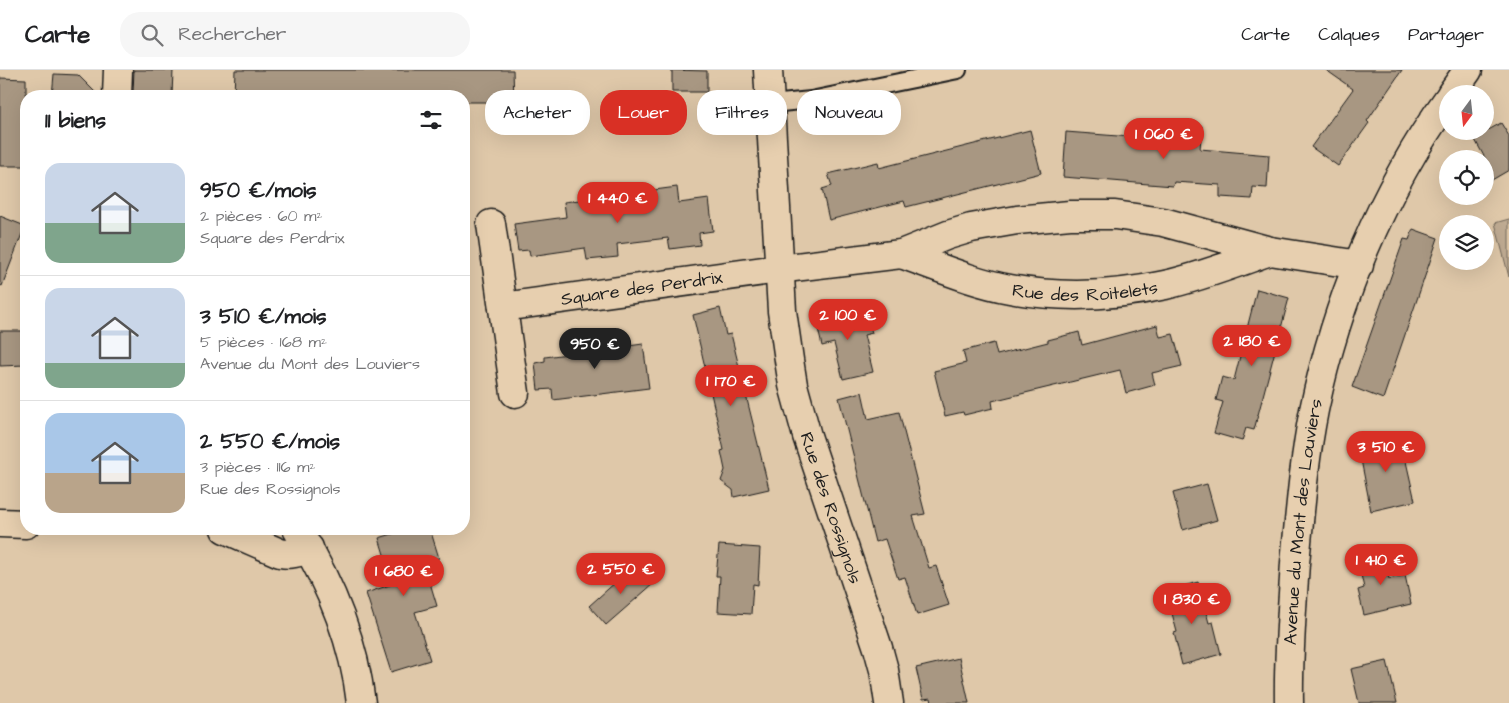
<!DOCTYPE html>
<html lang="fr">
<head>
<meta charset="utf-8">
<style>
  body { margin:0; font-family:"Architects Daughter",sans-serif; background:#f6f6f6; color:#202124; height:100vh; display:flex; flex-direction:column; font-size:19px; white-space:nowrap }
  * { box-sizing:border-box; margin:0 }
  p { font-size:16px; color:#757577 }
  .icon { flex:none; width:28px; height:28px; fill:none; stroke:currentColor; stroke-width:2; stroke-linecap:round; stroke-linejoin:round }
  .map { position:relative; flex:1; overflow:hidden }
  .panel { position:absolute; left:20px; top:20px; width:450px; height:445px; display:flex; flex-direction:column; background:#fff; border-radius:20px; box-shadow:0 5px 20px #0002 }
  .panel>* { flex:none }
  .guide { position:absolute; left:485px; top:20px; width:475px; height:45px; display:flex; gap:10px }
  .needle { width:32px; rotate:195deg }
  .controls { position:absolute; left:1439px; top:15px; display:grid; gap:10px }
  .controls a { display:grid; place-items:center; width:55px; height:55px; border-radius:50%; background:#fff; box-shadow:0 5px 20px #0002; font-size:25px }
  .price { position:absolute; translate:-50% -42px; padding:0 11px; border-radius:18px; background:#d93025; color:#fff; font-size:16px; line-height:32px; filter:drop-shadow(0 1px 2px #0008) }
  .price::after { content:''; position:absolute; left:50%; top:30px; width:15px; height:11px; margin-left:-8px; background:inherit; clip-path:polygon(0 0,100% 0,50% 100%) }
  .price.active { background:#222; color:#fff }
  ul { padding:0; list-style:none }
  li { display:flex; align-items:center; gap:15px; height:125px; padding:0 25px }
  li+li { border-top:1px solid #e0e0e0 }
  li span { display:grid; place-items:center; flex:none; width:140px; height:100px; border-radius:15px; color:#555 }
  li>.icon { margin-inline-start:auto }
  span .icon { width:60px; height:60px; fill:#fffc; stroke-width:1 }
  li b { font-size:21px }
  h2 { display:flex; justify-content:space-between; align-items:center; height:60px; padding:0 25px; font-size:21px }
  .tag { padding:0 18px; border-radius:20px; background:#fff; box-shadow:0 5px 20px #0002; font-size:18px; line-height:45px }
  .tag.active { background:#d93025; color:#fff }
  header { display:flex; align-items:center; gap:30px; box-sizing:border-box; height:70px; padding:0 25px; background:#fff; border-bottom:1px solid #e0e0e0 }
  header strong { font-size:24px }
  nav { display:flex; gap:28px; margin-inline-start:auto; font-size:18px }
  .search { width:350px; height:45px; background:#f6f6f6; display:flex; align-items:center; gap:12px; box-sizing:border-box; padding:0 18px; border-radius:20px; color:#757577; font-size:19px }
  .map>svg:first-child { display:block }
</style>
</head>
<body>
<header>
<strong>Carte</strong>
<div class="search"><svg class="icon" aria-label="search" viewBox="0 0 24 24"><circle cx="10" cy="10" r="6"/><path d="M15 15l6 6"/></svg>Rechercher</div>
<nav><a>Carte</a><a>Calques</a><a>Partager</a></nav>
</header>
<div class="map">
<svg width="1509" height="633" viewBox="0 0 1509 633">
  <rect width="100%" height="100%" fill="#dfc8a9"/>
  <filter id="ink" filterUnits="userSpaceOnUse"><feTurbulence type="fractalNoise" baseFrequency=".02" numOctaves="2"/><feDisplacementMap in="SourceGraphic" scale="10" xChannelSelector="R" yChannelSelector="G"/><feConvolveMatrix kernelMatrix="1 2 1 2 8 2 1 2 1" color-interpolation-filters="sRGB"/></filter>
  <g filter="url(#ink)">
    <path fill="#bfab92" stroke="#6e6457" d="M1509 149V207L1495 153Z"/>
    <path fill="#a89782" stroke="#1c1c1c" d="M134 0H173L172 26 133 23Z
      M235 0H513L514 32H464V26H234Z
      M672 0 707 1V22H672Z
      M1326 0H1402L1367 51 1369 53 1338 96 1311 77 1353 19Z
      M54 4 78 5 99 26H52Z
      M0 8 26 9V96H0Z
      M1162 53 1202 56 1200 79 1269 85 1267 118 1253 117 1252 129 1220 127V115L1174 112 1173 116 1063 107 1066 62 1131 67 1132 56 1162 58Z
      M1501 53 1509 66V100L1485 114V88L1474 68Z
      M1030 60 1041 103 906 137 904 131 829 150 822 119 832 116 828 104 878 92 879 98Z
      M677 117 679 133 709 129 713 161 699 163 700 175 670 179 668 168 617 174 618 187 587 190 585 178 530 186 529 180 518 181 514 154 566 147 564 132Z
      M0 146 25 156 2 216 0 215Z
      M1413 159 1438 168 1383 329 1352 317 1404 169 1409 170Z
      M1257 219 1289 228 1254 360 1246 358 1242 371 1214 363 1223 332 1216 330 1222 307 1234 310Z
      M720 238 726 265 731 264 769 419 734 427 733 420 721 411 725 400 721 381 724 380 693 245Z
      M865 238 872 263 864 265 873 302 843 309 834 273 822 276 816 250Z
      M1157 255 1160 267 1173 264 1182 296 1152 303 1155 315 1126 323 1120 300 992 331 993 338 964 345 963 342 945 346 934 301 966 293 963 281 994 273 997 285 1048 272V270L1079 262 1082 275Z
      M0 261H25V295L0 296Z
      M626 263 628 276 643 274 649 318 553 330 552 319 538 320 535 293 545 291V287L598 280 596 267Z
      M862 322 868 349 899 342 925 444 913 446 929 498 936 496 949 535 917 545 905 507 898 509 885 469 875 472 839 328Z
      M1400 365 1415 431 1371 441 1358 374Z
      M1207 414 1217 450 1183 460 1173 423Z
      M409 459H430L439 488 424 493 437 536 415 542 430 590 391 602 366 523 393 514 379 468Z
      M719 475 760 478 758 515 753 514 751 544 718 542 720 506H716Z
      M1382 482 1389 509 1405 505 1411 534 1364 545 1358 520 1364 518 1357 487Z
      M636 494 653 514 606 555 589 536Z
      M1198 512 1209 553 1213 552 1221 584 1182 595 1174 563 1177 562 1166 521Z
      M959 588 969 633H932L931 628 923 629 916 598Z
      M1387 591 1397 633H1359L1351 599Z"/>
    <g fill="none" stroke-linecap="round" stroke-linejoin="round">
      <g stroke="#1c1c1c" stroke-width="20">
        <path id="lane" d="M771 34 811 30 958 0"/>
      </g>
      <g stroke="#1c1c1c" stroke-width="31">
        <g id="street">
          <path id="s1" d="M768 0 782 241 789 290 793 315 807 366 878 578 884 600 889 633"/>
          <path d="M1451 24 1468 0"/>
          <path d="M491 154 515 323"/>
          <path id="s2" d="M901 184C936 196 972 212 1010 219 1060 228 1115 226 1165 215 1201 207 1236 193 1270 181"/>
          <path id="s3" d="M503 237 779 199 901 184 948 165 971 158 1017 150 1070 145H1115L1163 152 1270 181 1359 195"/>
          <path d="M0 453 26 454"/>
          <path d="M225 459 280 483C291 485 298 483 309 478"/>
          <path id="s4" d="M1289 633C1288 586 1292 540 1295 493 1300 442 1304 390 1314 340 1337 230 1382 121 1448 29"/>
        </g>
      </g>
      <g stroke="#1c1c1c" stroke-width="31">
        <path id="secondary" d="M117 26 118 0
          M297 459C330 513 354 570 361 633"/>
      </g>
      <use href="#lane" stroke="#e7cfaf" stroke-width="16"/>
      <use href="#street" stroke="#e7cfaf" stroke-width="28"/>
      <use href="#secondary" stroke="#e7cfaf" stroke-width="28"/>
    </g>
  </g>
  <g text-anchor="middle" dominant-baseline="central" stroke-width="4" stroke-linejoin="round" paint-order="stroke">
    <g font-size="18" fill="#1c1c1c" stroke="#e7cfaf">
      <text stroke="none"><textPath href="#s2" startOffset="190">Rue des Roitelets</textPath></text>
      <text stroke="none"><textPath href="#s3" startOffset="140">Square des Perdrix</textPath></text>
      <text stroke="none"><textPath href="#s1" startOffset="445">Rue des Rossignols</textPath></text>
      <text stroke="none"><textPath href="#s4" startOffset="182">Avenue du Mont des Louviers</textPath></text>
    </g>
  </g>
</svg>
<div class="controls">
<a><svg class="needle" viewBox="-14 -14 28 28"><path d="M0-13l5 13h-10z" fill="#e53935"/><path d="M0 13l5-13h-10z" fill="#757577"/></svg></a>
<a><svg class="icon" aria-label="locate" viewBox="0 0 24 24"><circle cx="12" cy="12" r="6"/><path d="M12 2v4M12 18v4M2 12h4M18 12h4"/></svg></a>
<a><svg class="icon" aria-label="layers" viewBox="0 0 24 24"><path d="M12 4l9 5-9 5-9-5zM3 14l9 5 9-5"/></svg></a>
</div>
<b class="price" style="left:1164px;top:90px">1 060 €</b>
<b class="price" style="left:618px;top:154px">1 440 €</b>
<b class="price" style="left:848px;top:271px">2 100 €</b>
<b class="price" style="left:1252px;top:297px">2 180 €</b>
<b class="price active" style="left:595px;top:300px">950 €</b>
<b class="price" style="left:731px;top:337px">1 170 €</b>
<b class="price" style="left:1386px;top:403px">3 510 €</b>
<b class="price" style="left:1381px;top:516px">1 410 €</b>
<b class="price" style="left:621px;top:525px">2 550 €</b>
<b class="price" style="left:404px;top:527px">1 680 €</b>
<b class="price" style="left:1192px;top:555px">1 830 €</b>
<div class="guide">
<a class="tag">Acheter</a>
<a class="tag active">Louer</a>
<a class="tag">Filtres</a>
<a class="tag">Nouveau</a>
</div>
<section class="panel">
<h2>11 biens<svg class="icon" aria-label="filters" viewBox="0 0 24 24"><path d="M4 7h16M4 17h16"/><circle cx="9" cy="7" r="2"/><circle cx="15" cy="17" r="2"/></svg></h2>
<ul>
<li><span style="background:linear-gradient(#c9d6e8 60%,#7fa58c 0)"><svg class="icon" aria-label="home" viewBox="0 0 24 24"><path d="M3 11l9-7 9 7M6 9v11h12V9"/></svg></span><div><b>950 €/mois</b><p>2 pièces · 60 m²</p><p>Square des Perdrix</p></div></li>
<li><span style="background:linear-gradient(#c9d6e8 75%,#7fa58c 0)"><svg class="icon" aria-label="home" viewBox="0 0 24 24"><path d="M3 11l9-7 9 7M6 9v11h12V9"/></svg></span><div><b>3 510 €/mois</b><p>5 pièces · 168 m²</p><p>Avenue du Mont des Louviers</p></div></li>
<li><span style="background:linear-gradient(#a9c7e8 60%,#b9a48a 0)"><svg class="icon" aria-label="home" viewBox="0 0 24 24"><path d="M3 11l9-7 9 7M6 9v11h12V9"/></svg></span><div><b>2 550 €/mois</b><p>3 pièces · 116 m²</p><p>Rue des Rossignols</p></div></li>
</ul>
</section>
</div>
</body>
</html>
